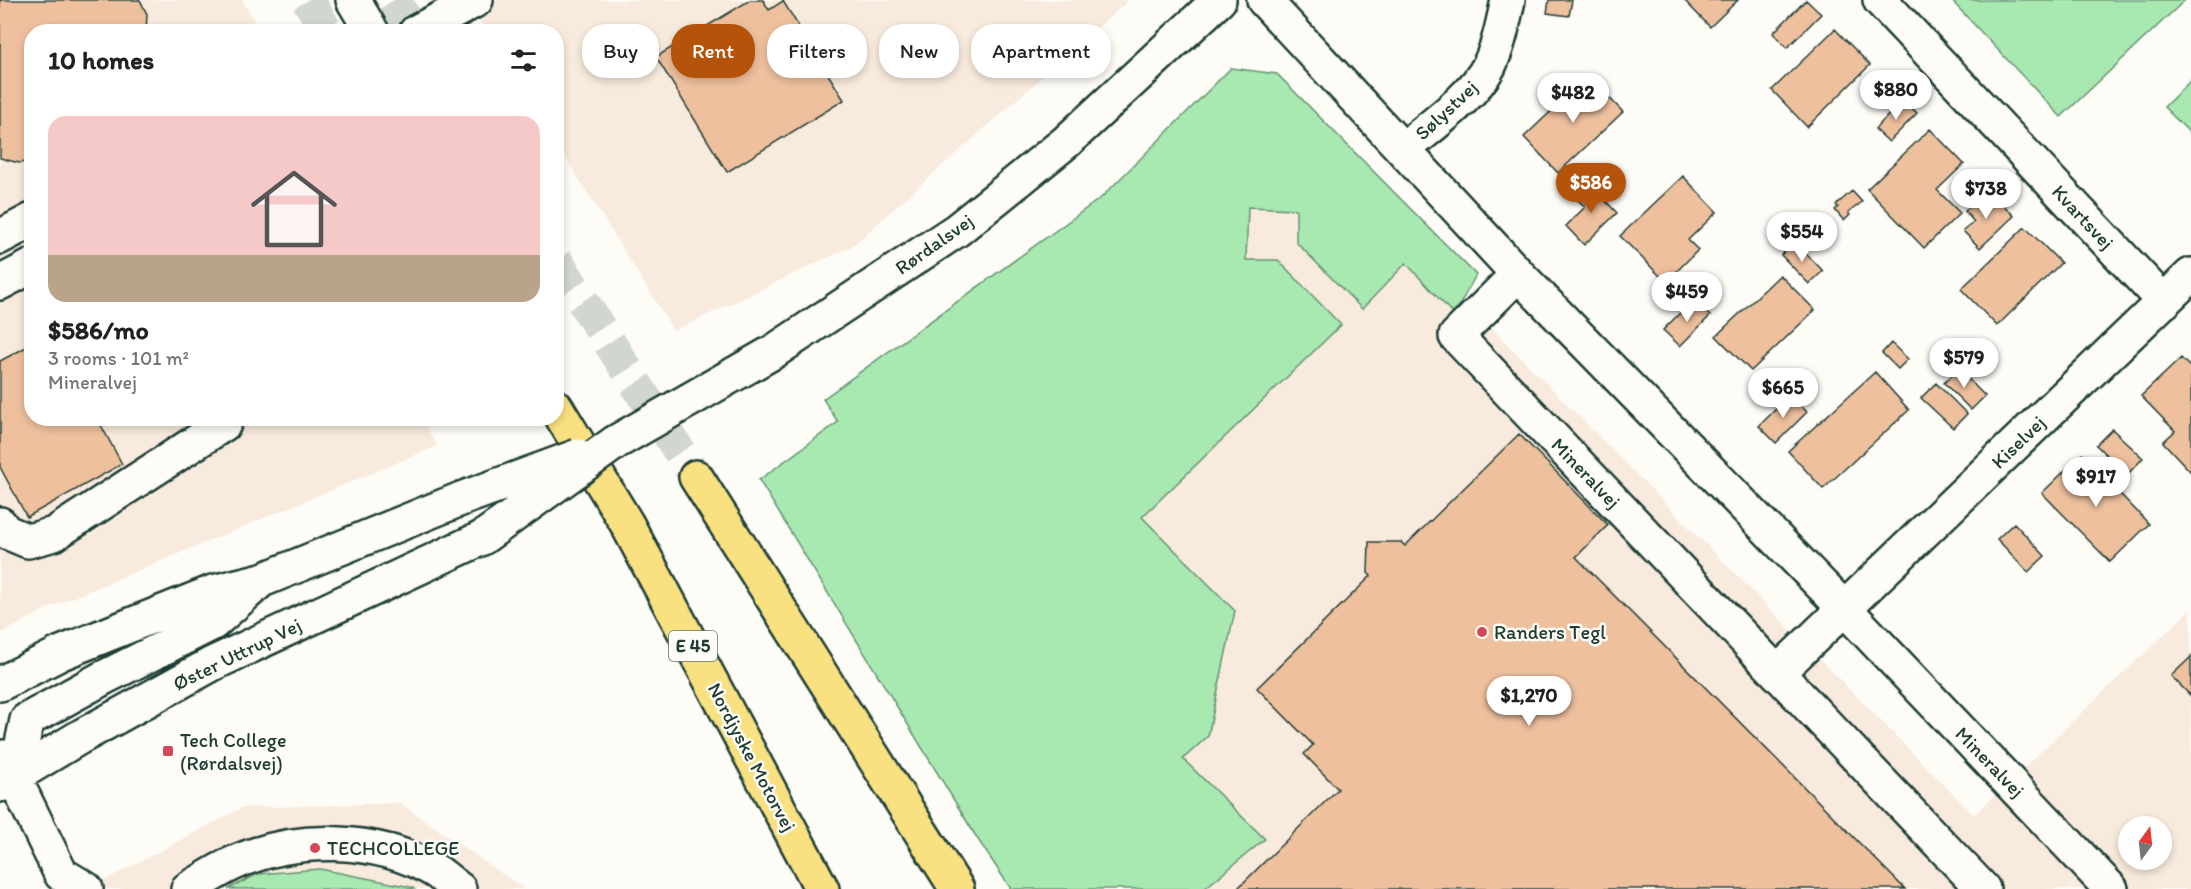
<!DOCTYPE html>
<html lang="en">
<head>
<meta charset="utf-8">
<style>
  body { margin:0; font-family:Itim,sans-serif; background:#f2f2f2; color:#222; height:100vh; display:flex; flex-direction:column; font-size:22px; white-space:nowrap }
  * { box-sizing:border-box; margin:0 }
  p { font-size:20px; color:#767676 }
  .icon { flex:none; width:33px; height:33px; fill:none; stroke:currentColor; stroke-width:2; stroke-linecap:round; stroke-linejoin:round }
  .map { position:relative; flex:1; overflow:hidden }
  .details { position:absolute; left:24px; top:24px; width:540px; height:402px; display:flex; flex-direction:column; background:#fff; border-radius:24px; box-shadow:0 3px 9px #0003 }
  .details>* { flex:none }
  .banner { position:absolute; left:582px; top:24px; width:570px; height:54px; display:flex; gap:12px }
  .needle { width:39px; rotate:15deg }
  .tools { position:absolute; left:2118px; top:816px; display:grid; gap:12px }
  .tools a { display:grid; place-items:center; width:54px; height:54px; border-radius:50%; background:#fff; box-shadow:0 3px 9px #0003; font-size:30px }
  .price { position:absolute; translate:-50% -51px; padding:0 14px; border-radius:21px; background:#fff; color:#222; font-size:20px; line-height:39px; filter:drop-shadow(0 2px 3px #0008) }
  .price::after { content:''; position:absolute; left:50%; top:36px; width:18px; height:14px; margin-left:-9px; background:inherit; clip-path:polygon(0 0,100% 0,50% 100%) }
  .price.current { background:#b45309; color:#fff }
  ul { padding:0; list-style:none }
  li { display:grid; align-content:center; gap:12px; height:318px; padding:0 24px }
  li span { display:grid; place-items:center; height:186px; border-radius:18px; color:#555 }
  li>.icon { margin-inline-start:auto }
  span .icon { width:108px; height:108px; fill:#fffc; stroke-width:1 }
  li b { font-size:26px }
  h2 { display:flex; justify-content:space-between; align-items:center; height:72px; padding:0 24px; font-size:26px }
  .pill { padding:0 21px; border-radius:24px; background:#fff; box-shadow:0 3px 9px #0003; font-size:21px; line-height:54px }
  .pill.current { background:#b45309; color:#fff }
  .map>svg:first-child { display:block }
</style>
</head>
<body>
<div class="map">
<svg width="2191" height="889" viewBox="0 0 2191 889">
  <rect width="100%" height="100%" fill="#fdfcf7"/>
  <filter id="ink" filterUnits="userSpaceOnUse"><feTurbulence type="fractalNoise" baseFrequency=".0167" numOctaves="2"/><feDisplacementMap in="SourceGraphic" scale="12" xChannelSelector="R" yChannelSelector="G"/><feConvolveMatrix kernelMatrix="1 2 1 2 8 2 1 2 1" color-interpolation-filters="sRGB"/></filter>
  <g filter="url(#ink)">
    <path fill="#f8eadc" fill-rule="evenodd" d="M0 0H242L260 31 32 32V418L422 419 437 446 50 607 0 634Z
      M466 0H1129L852 246 674 331 557 144 556 32 486 31Z
      M1240 102 1445 281 1974 815 2191 609V889H1146L841 419ZM2128 826H2162V860H2128Z
      M400 803 524 889H88L242 808Z"/>
    <path fill="#a8e8b1" stroke="#649272" stroke-width="1.5" d="M1951 0H2185L2061 117Z
      M1231 68 1277 74 1476 275 1454 315 1406 263 1362 309 1296 242V209L1248 207 1246 260H1278L1341 325 1142 517 1235 611 1208 736 1183 759 1265 839 1204 889H1011L977 838 759 480 838 422 823 399 1102 197Z
      M2191 80V134L2164 107Z
      M320 869 411 887 414 889H228L258 874Z"/>
    <path fill="#eec09e" stroke="#1f3d34" stroke-width="1.5" d="M0 0H140L147 14 146 32H32V161L19 163 0 158Z
      M750 0H763L769 10 783 1 844 100 727 172 656 57Z
      M1549 0H1572L1569 16 1547 13Z
      M1684 0H1738L1710 27Z
      M1806 0 1821 14 1787 48 1773 33Z
      M1835 29 1870 65 1807 127 1772 90Z
      M1588 76 1623 112 1558 173 1524 137Z
      M1903 100 1917 113 1889 142 1875 129Z
      M1930 129 1964 164 1937 190 1960 213 1924 248 1867 189Z
      M1683 176 1717 212 1688 240 1698 250 1666 282 1620 236Z
      M1587 181 1617 213 1584 245 1566 226 1585 207 1577 199 1583 193 1578 189Z
      M1852 191 1862 202 1848 213 1850 215 1844 221 1835 210 1838 207 1836 205Z
      M1983 195 1991 203 1997 198 2014 216 1980 248 1963 231 1974 222 1965 211Z
      M2025 227 2061 263 1997 326 1961 289Z
      M1795 242 1823 271 1809 284 1781 255Z
      M1780 275 1815 310 1751 371 1716 336Z
      M1693 300 1710 316 1680 346 1663 330Z
      M1891 343 1908 359 1898 369 1882 353Z
      M32 344V418H97L122 464 27 517 0 467V361Z
      M2181 358 2191 368V472L2163 442 2175 431 2141 396Z
      M1958 369 1985 396 1971 410 1944 383Z
      M1875 372 1909 410 1823 489 1788 451Z
      M1936 383 1967 414 1953 428 1921 398Z
      M1790 395 1807 412 1776 443 1759 426Z
      M2112 429 2143 458 2127 475 2096 445Z
      M1519 434 1608 525 1576 557 1905 889H1237L1338 789 1304 754 1313 745 1257 688 1371 576 1368 573 1369 542H1401L1405 546Z
      M2082 454 2149 524 2110 562 2042 493Z
      M2014 523 2045 556 2028 572 1997 539Z
      M2191 657V696L2171 676Z"/>
    <g fill="none" stroke-linecap="round" stroke-linejoin="round">
      <path stroke="#d1d6d0" stroke-width="33" stroke-dasharray="33 16" stroke-linecap="butt" d="M308 0 327 32
        M394 0 414 32
        M556 260 696 477"/>
      <g stroke="#1f3d34" stroke-width="38">
        <path id="minor" d="M353 0 372 32
          M1264 0 1518 274 1844 608 2111 889
          M1880 0 2164 302
          M416 32 476 0
          M1403 150C1429 127 1473 97 1489 66 1499 45 1503 23 1508 0
          M0 237 32 220
          M1518 274 1456 336 1983 889
          M0 283 32 266
          M773 352 957 230 1066 142 1219 0
          M0 524 4 531 28 541 54 534 224 424 221 418
          M1777 673 2191 275
          M0 684 61 653 213 592 262 580 461 499
          M4 757 61 874 86 889
          M15 777 27 720 103 678 213 623 258 583
          M0 785 80 737 212 664 482 538
          M188 889C202 881 217 871 232 864 294 835 378 836 437 872 444 877 451 883 459 889"/>
      </g>
      <g stroke="#1f3d34" stroke-width="38">
        <path id="highway" d="M556 407 627 524 822 889
          M696 477 957 889"/>
      </g>
      <use href="#minor" stroke="#fdfcf7" stroke-width="33"/>
      <use href="#highway" stroke="#f9e181" stroke-width="33"/>
      <g stroke="#1f3d34" stroke-width="38" stroke-linecap="butt">
        <path id="minor-bridge" d="M461 499 578 456
          M482 538 616 442 773 352"/>
      </g>
      <use href="#minor-bridge" stroke="#fdfcf7" stroke-width="33"/>
    </g>
  </g>
  <g fill="#d1495b" stroke="#fdfcf7" stroke-width="2">
    <circle cx="1482" cy="632" r="6"/>
    <rect x="162" y="745" width="12" height="12" rx="3"/>
    <circle cx="315" cy="848" r="6"/>
  </g>
  <g text-anchor="middle" dominant-baseline="central" stroke-width="5" stroke-linejoin="round" paint-order="stroke">
    <rect fill="#fdfcf7" stroke="#62766e" stroke-width="1.5" x="669" y="631" width="48" height="30" rx="4.5"/>
    <g font-size="18" font-weight="bold" fill="#1f3d34">
      <text x="693" y="646">E 45</text>
    </g>
    <g font-size="20" fill="#1f3d34" stroke="#fdfcf7">
      <text transform="translate(1446 110) rotate(-43)">Sølystvej</text>
      <text transform="translate(2083 217) rotate(47)">Kvartsvej</text>
      <text transform="translate(934 244) rotate(-35)">Rørdalsvej</text>
      <text transform="translate(2018 442) rotate(-44)">Kiselvej</text>
      <text transform="translate(1586 473) rotate(46)">Mineralvej</text>
      <text transform="translate(237 654) rotate(-26)">Øster Uttrup Vej</text>
      <text transform="translate(752 757) rotate(62)">Nordjyske Motorvej</text>
      <text transform="translate(1990 762) rotate(46)">Mineralvej</text>
    </g>
    <g font-size="20" fill="#1f3d34" stroke="#fdfcf7" text-anchor="start">
      <text x="1494" y="632">Randers Tegl</text>
      <text x="180" y="740">Tech College<tspan x="180" dy="23">(Rørdalsvej)</tspan></text>
      <text x="327" y="848">TECHCOLLEGE</text>
    </g>
  </g>
</svg>
<div class="tools">
<a><svg class="needle" viewBox="-14 -14 28 28"><path d="M0-13l5 13h-10z" fill="#e53935"/><path d="M0 13l5-13h-10z" fill="#767676"/></svg></a>
</div>
<b class="price" style="left:1896px;top:121px">$880</b>
<b class="price" style="left:1573px;top:124px">$482</b>
<b class="price current" style="left:1591px;top:214px">$586</b>
<b class="price" style="left:1986px;top:220px">$738</b>
<b class="price" style="left:1802px;top:263px">$554</b>
<b class="price" style="left:1687px;top:323px">$459</b>
<b class="price" style="left:1964px;top:389px">$579</b>
<b class="price" style="left:1783px;top:419px">$665</b>
<b class="price" style="left:2096px;top:508px">$917</b>
<b class="price" style="left:1529px;top:727px">$1,270</b>
<div class="banner">
<a class="pill">Buy</a>
<a class="pill current">Rent</a>
<a class="pill">Filters</a>
<a class="pill">New</a>
<a class="pill">Apartment</a>
</div>
<section class="details">
<h2>10 homes<svg class="icon" aria-label="filters" viewBox="0 0 24 24"><path d="M4 7h16M4 17h16"/><circle cx="9" cy="7" r="2"/><circle cx="15" cy="17" r="2"/></svg></h2>
<ul>
<li><span style="background:linear-gradient(#f6c9c9 75%,#b9a48a 0)"><svg class="icon" aria-label="home" viewBox="0 0 24 24"><path d="M3 11l9-7 9 7M6 9v11h12V9"/></svg></span><div><b>$586/mo</b><p>3 rooms · 101 m²</p><p>Mineralvej</p></div></li>
</ul>
</section>
</div>
</body>
</html>
